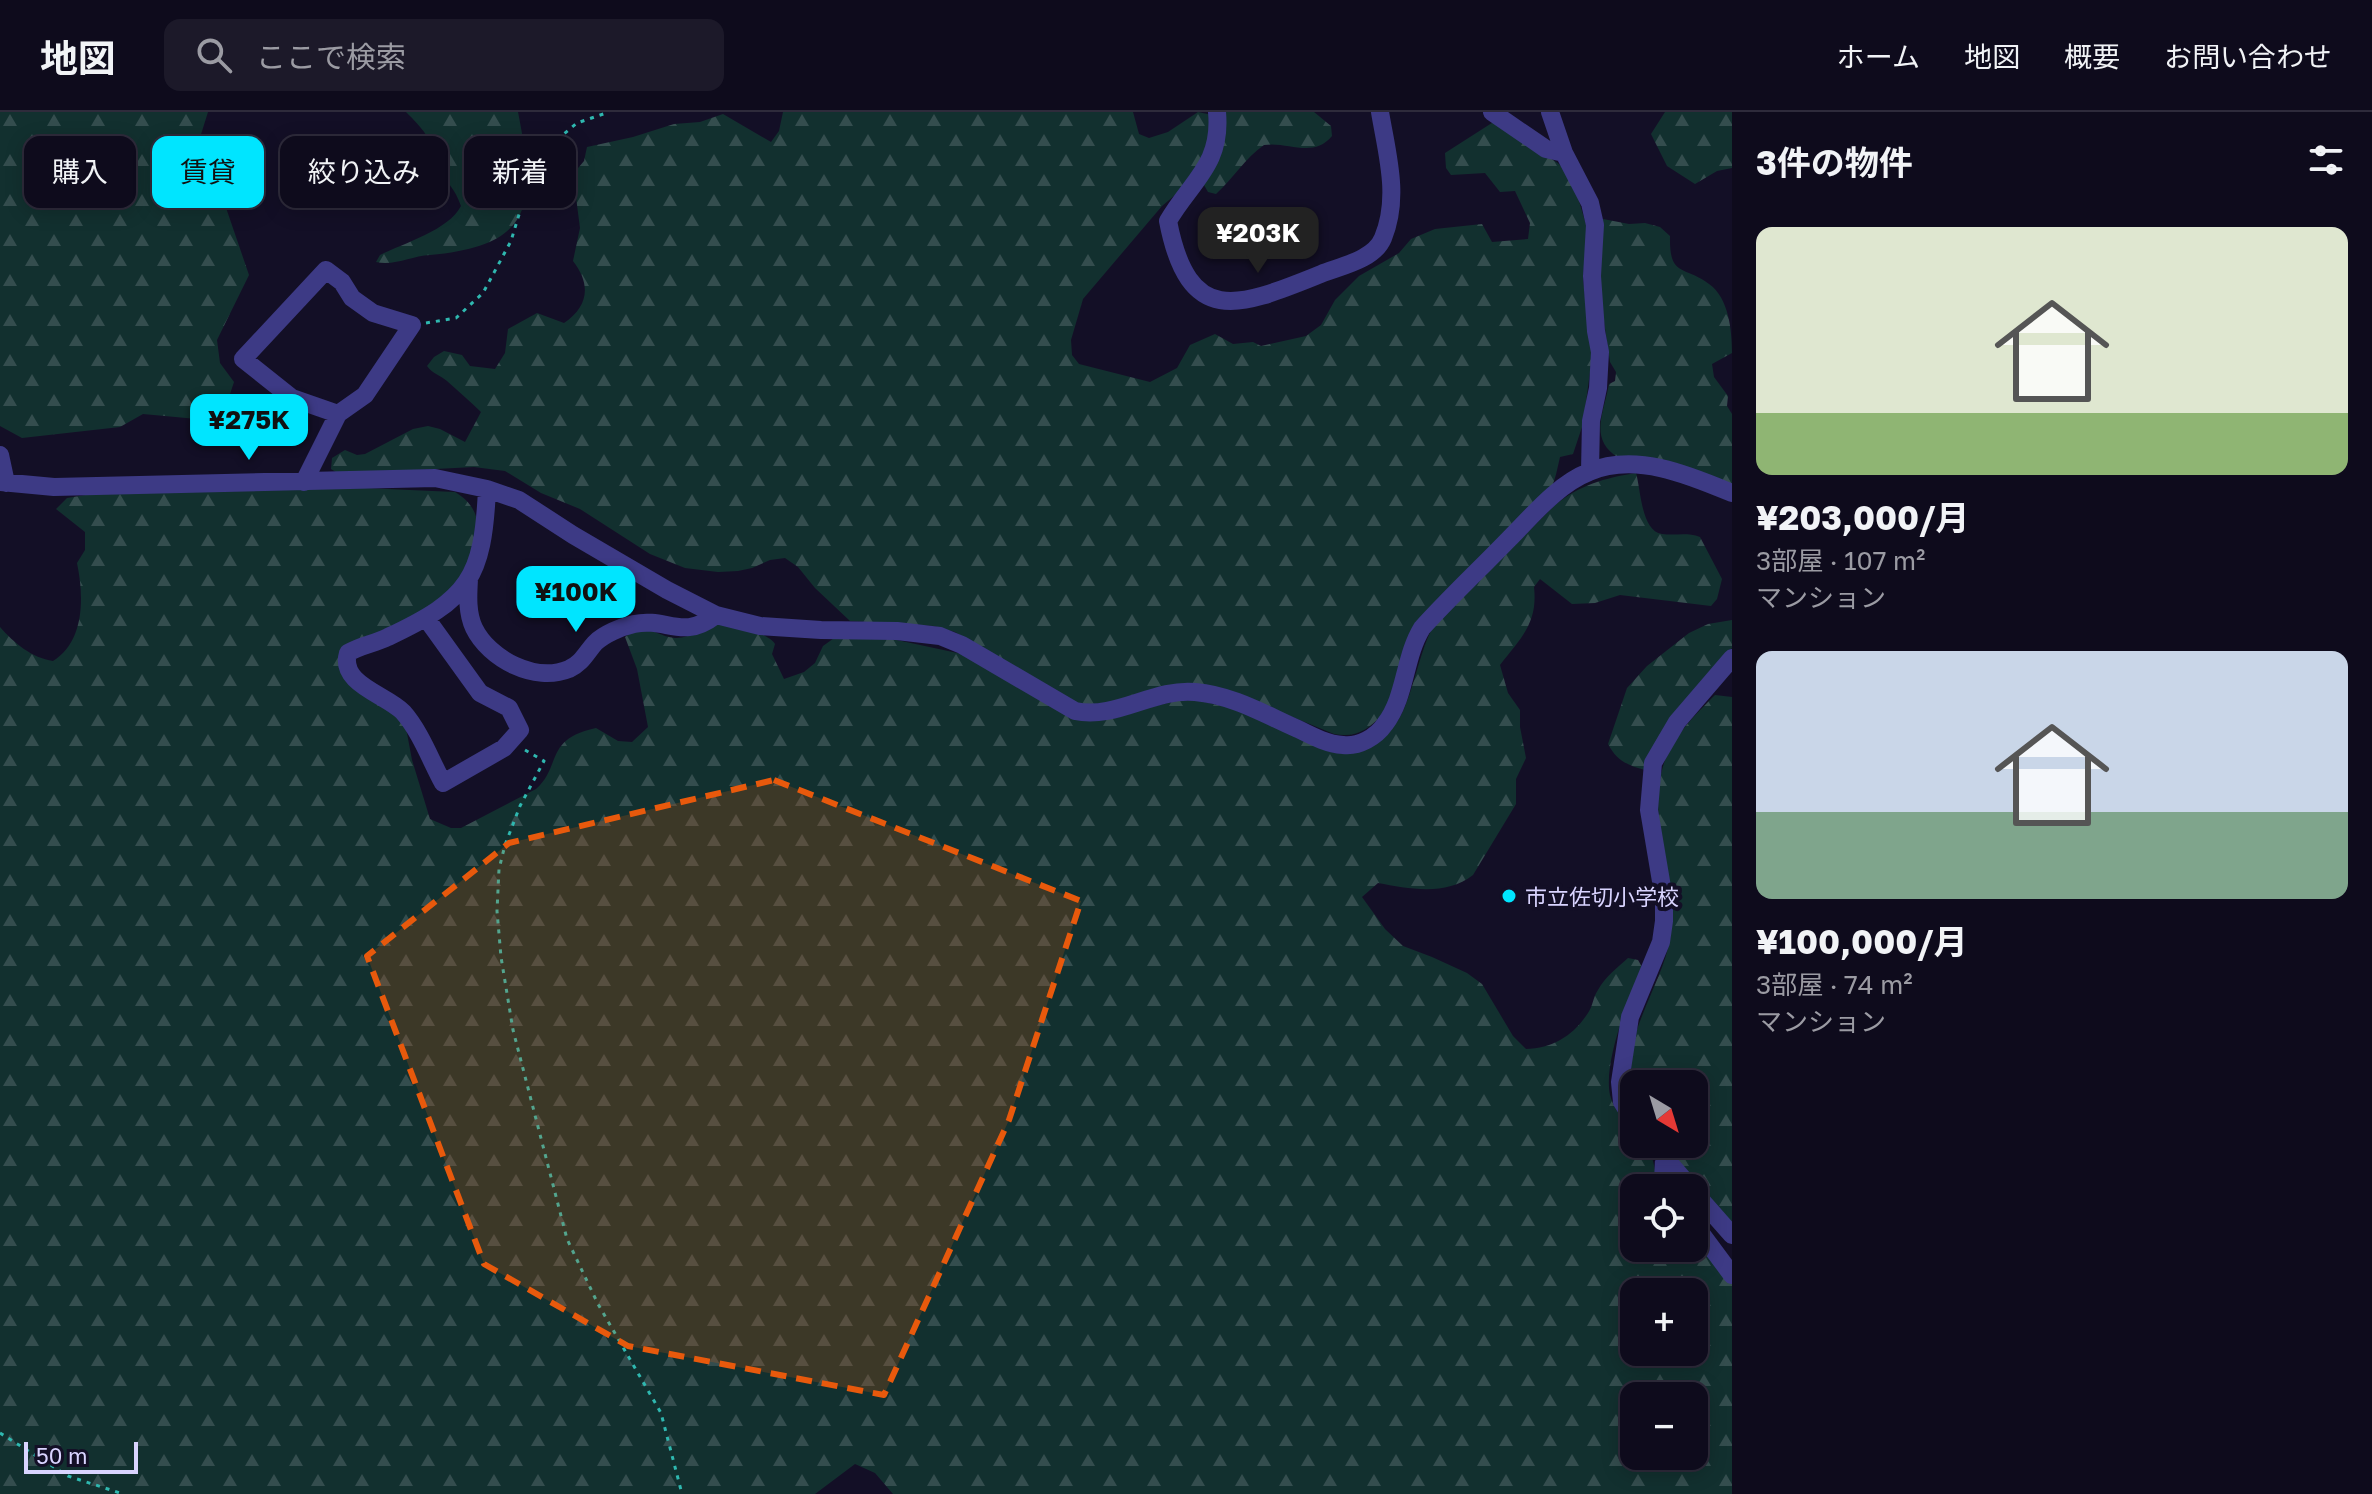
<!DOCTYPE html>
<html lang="ja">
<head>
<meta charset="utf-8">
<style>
  body { margin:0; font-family:"Golos Text","Noto Sans JP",sans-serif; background:#1c1929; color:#f1f3f6; height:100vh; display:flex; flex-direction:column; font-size:30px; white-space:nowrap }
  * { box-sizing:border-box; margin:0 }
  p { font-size:26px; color:#9b9ba3 }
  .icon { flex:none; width:44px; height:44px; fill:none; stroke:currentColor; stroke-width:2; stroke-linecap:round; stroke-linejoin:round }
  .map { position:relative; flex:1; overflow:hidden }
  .details { display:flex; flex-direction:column; background:#0e0b1c; width:640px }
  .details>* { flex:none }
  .hud { position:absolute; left:24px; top:24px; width:760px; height:72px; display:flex; gap:16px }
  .needle { width:52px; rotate:142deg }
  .tools { position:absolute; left:1620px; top:958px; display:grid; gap:16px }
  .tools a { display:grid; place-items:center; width:88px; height:88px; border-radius:16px; background:#0e0b1c; box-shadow:0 4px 20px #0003,0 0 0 2px #2e2b3b; font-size:40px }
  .scale { position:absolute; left:24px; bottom:20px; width:114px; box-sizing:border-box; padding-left:8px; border:4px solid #d9d4ff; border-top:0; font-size:22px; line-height:28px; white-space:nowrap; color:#d9d4ff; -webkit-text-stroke:6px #130f26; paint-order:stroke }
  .price { position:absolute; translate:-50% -68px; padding:0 18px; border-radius:16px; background:#00e5ff; color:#111; font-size:26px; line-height:52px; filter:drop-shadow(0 2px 4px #0008) }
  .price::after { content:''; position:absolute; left:50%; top:48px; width:24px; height:18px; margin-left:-12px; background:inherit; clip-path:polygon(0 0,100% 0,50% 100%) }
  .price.current { background:#222; color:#fff }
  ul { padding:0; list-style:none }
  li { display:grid; align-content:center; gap:16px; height:424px; padding:0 24px }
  li span { display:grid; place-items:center; height:248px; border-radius:16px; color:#555 }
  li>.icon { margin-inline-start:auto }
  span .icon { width:144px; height:144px; fill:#fffc; stroke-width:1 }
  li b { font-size:34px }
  h2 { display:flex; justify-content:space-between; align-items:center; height:96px; padding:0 24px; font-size:34px }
  .tag { padding:0 28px; border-radius:16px; background:#0e0b1c; box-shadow:0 4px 20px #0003,0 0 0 2px #2e2b3b; font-size:28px; line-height:72px }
  .tag.current { background:#00e5ff; color:#111 }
  header { display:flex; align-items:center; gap:48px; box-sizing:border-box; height:112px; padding:0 40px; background:#0e0b1c; border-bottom:2px solid #2e2b3b }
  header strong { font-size:38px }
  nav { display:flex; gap:44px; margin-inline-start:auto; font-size:28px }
  .search { width:560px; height:72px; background:#1c1929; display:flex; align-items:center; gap:20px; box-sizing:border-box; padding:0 28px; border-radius:16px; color:#9b9ba3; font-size:30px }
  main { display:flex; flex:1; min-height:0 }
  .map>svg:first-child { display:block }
</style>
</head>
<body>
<header>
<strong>地図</strong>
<div class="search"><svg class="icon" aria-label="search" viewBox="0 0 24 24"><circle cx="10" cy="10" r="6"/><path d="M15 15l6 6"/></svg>ここで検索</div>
<nav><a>ホーム</a><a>地図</a><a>概要</a><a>お問い合わせ</a></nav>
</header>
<main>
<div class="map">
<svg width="1732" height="1382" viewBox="0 0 1732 1382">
  <defs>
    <pattern id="forest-firs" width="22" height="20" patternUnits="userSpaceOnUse" patternTransform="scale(2)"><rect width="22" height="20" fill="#12302f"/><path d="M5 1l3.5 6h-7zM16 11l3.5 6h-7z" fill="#344d4e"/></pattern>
  </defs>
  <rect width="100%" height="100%" fill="#130f26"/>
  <path fill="url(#forest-firs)" fill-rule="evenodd" d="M0 0H208L197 35 204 55 223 87 249 163 217 228 220 251 234 270 230 282 214 298 197 307 143 302 120 315 22 326 0 314Z
    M406 0H518C536 92 535 133 430 143 411 144 395 154 376 150L380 143C404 131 449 118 461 94 455 77 447 68 433 56 436 30 424 18 406 0Z
    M783 0H1133L1139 22 1149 26 1168 20 1198 0 1212 3 1213 19 1195 66 1162 94 1083 187 1071 228 1072 243 1079 252 1150 270 1177 256 1190 233 1215 222 1233 232 1253 230 1261 234 1306 224 1321 213 1335 188 1359 164 1399 141 1411 127 1435 117 1482 112 1492 130 1528 127 1530 111 1515 79 1500 80 1485 61 1451 63 1446 56 1445 41 1495 9 1559 52 1566 59 1579 89 1587 116 1583 167 1592 245 1583 312 1573 342 1560 345C1557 357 1556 367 1550 378L1464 460 1382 603C1368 618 1355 626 1334 622L1241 584 1077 593 955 520 934 514 850 509 815 476 798 455 785 446 770 448 752 456 738 459 718 460 685 456 650 442 580 397 541 381 505 359 474 355 339 362 331 357 332 346 345 338 357 343 365 342 413 317 428 314 440 317 465 330 481 300C470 289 458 279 447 269 440 263 433 262 427 254L434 245 444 239 462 243 470 254 495 257 505 241 508 217 537 201 564 211C589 194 591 172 573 149L580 116 573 62 584 49 587 35 633 25 674 12 700 10 723 2 771 30 779 19Z
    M1222 0H1314L1331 14 1332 24C1313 47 1288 29 1264 33 1245 46 1233 67 1216 82L1208 80 1204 73Z
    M1665 0H1732V56L1717 59 1695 72 1667 54 1651 22Z
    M1603 107 1629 112 1645 111 1660 115 1670 124C1669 166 1684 153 1709 172 1729 186 1732 219 1732 241L1712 252 1714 265 1728 284 1727 294 1732 302V373L1619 346C1588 327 1604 301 1609 272L1615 269 1616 260 1610 250 1598 169Z
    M1636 361C1641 378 1641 419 1662 422 1676 424 1686 420 1700 425L1722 467 1717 487 1711 494 1620 483 1595 491 1572 492 1540 467 1534 475C1538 511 1521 526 1500 553L1508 581 1520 598V615L1526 646 1516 667V692L1473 763C1446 784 1410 777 1378 771L1362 785 1385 817 1403 834 1432 845 1467 861 1482 872 1513 924 1526 937C1553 936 1573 924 1588 901 1593 894 1593 885 1598 878 1605 865 1618 855 1628 846L1638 848 1642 855C1629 887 1603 949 1610 983 1616 1006 1634 1007 1634 1032H1644C1658 1050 1652 1060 1661 1076H1634V1136H1694V1122L1732 1172V1382H893L875 1361 855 1352 815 1382H0V515C14 531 32 546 53 549 85 529 84 484 77 451L85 438V420L56 397 67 386 98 381 364 376 455 380C475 392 482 409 475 431 472 441 470 452 466 461 455 481 398 517 376 524 358 530 359 525 342 538L406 616 412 648 430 707 451 716H461L536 677C562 654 544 627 596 616L618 629 632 630 648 615 637 557 625 525 639 515C652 517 662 525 675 526 690 527 703 514 717 513 731 511 769 521 775 532L772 542 784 567 804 560 815 551 823 534 837 524 892 527 962 542 1110 605 1176 589 1196 588 1235 597 1329 639C1348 632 1371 627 1389 618 1410 607 1418 537 1434 514L1554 394C1579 373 1605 366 1636 361ZM1634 1180H1694V1240H1634ZM1634 1284H1694V1344H1634Z
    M1732 508V536L1680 598 1645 658C1627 653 1617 649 1608 632L1627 576 1647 554 1689 521 1708 512Z
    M1715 583 1732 585V1112L1663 1032H1694V972H1634V991C1611 940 1662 876 1670 827 1672 816 1668 802 1667 791 1664 752 1653 700 1661 662 1668 629 1692 606 1715 583Z"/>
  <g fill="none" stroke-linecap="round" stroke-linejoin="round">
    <path stroke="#2fb8b0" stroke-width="3" stroke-dasharray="4 6" stroke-linecap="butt" d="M426 211 456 206 483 181 511 129 527 76 541 41 577 11 609 0
      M525 638 544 649 520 694 505 733 499 757 497 799 501 845 513 918 567 1127 598 1192 661 1301 682 1382
      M0 1321 68 1364 123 1382"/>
    <path stroke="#3d3a85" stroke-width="18" d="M1217 0C1222 53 1191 69 1168 109 1189 218 1241 194 1321 162 1341 154 1374 148 1383 126 1400 85 1387 42 1380 0
      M1492 0 1546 37 1564 41
      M1550 0 1564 41 1590 91 1595 113 1592 164 1596 219 1600 240 1598 276 1591 309 1590 359
      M0 343 6 371
      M0 370 54 375 435 366 487 377 519 388 573 423 667 478 716 503 760 514 821 518 897 519 940 524 962 533 1075 599C1116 608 1154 576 1195 580 1232 583 1264 602 1298 617 1312 624 1327 632 1343 633 1359 635 1376 625 1385 612 1406 585 1404 545 1422 516 1450 485 1480 457 1509 427 1532 404 1558 372 1589 360 1635 340 1689 363 1732 381
      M304 370 338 302 365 283 412 213 373 201 352 186 342 170 326 158 243 247 292 286 338 302
      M469 467C468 484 467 501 474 516 489 547 535 571 569 557 582 551 586 541 595 531 604 522 621 515 634 512 667 505 682 529 716 503
      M426 506 480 581 509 596 520 618 504 636 443 671C431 649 420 619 403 600 385 582 339 572 348 541 361 533 374 532 388 525 469 487 483 466 487 377
      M1634 1009 1622 990 1620 970 1630 905 1661 830 1664 809V787L1649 698 1653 651 1677 610 1732 546
      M1653 1032 1691 1076
      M1664 1046 1663 1070 1667 1076
      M1694 1080 1732 1123
      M1694 1112 1732 1163"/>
  </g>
  <path fill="#e8590c" fill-opacity="0.2" stroke="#e8590c" stroke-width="6" stroke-dasharray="16 10" stroke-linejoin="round" d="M774 668 1081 789 1009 1008 884 1283 628 1234 484 1152 367 844 509 731Z"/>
  <circle fill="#00e5ff" stroke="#130f26" stroke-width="3" cx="1509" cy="784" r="8"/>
  <g text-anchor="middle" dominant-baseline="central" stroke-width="8" stroke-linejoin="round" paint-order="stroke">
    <g font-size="22" fill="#d9d4ff" stroke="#130f26" text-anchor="start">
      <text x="1525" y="784">市立佐切小学校</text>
    </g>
  </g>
</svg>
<div class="tools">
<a><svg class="needle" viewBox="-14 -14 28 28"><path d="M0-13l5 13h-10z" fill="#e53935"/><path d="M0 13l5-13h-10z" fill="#9b9ba3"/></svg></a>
<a><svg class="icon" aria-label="locate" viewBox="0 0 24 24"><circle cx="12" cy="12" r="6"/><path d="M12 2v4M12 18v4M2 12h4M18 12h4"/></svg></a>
<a>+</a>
<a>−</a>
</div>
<div class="scale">50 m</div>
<b class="price current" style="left:1258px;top:163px">¥203K</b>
<b class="price" style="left:249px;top:350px">¥275K</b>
<b class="price" style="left:576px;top:522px">¥100K</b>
<div class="hud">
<a class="tag">購入</a>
<a class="tag current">賃貸</a>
<a class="tag">絞り込み</a>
<a class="tag">新着</a>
</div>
</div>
<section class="details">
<h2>3件の物件<svg class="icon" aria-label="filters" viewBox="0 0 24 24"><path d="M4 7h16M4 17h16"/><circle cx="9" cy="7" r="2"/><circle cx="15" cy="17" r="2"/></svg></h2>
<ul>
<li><span style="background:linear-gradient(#dfe7d0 75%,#8fb573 0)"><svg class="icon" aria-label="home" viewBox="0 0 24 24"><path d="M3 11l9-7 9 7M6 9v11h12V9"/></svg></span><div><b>¥203,000/月</b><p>3部屋 · 107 m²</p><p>マンション</p></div></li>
<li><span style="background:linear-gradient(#c9d6e8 65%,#7fa58c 0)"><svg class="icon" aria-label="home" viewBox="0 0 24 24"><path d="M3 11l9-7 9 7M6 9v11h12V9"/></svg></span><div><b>¥100,000/月</b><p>3部屋 · 74 m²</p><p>マンション</p></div></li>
</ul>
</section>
</main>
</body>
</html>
